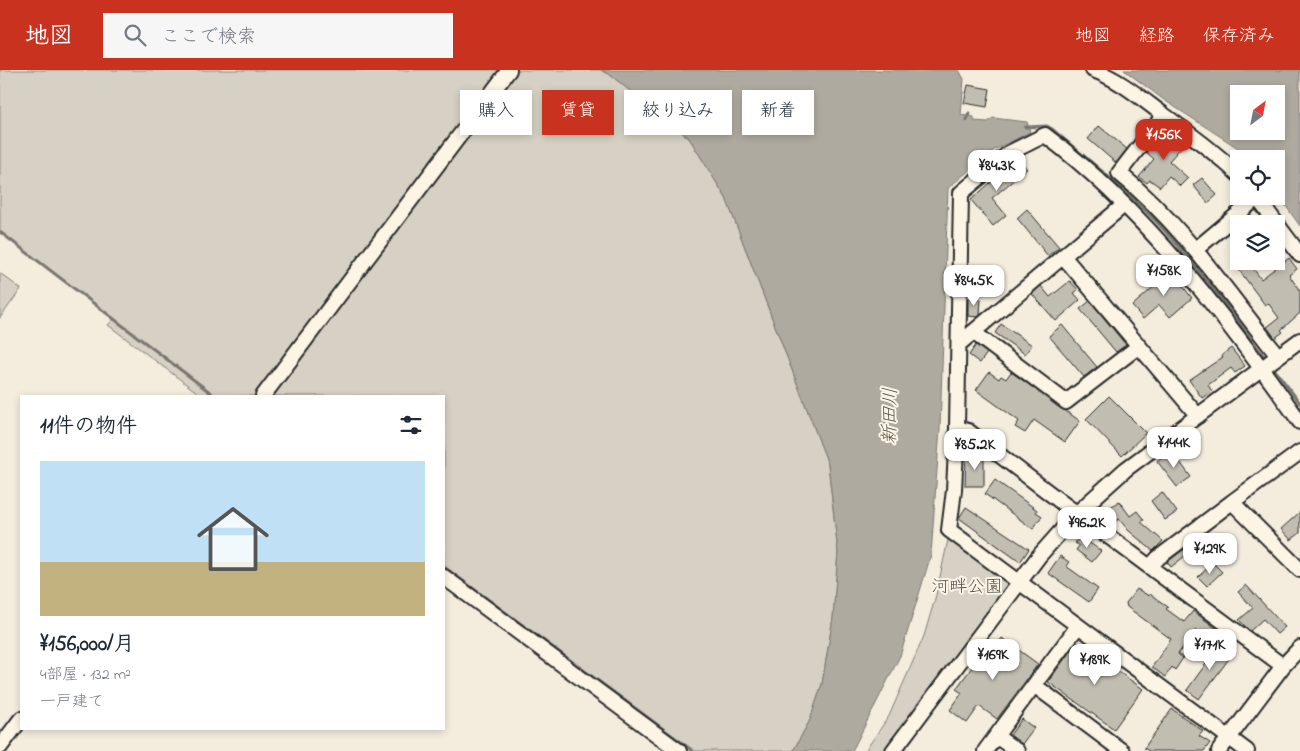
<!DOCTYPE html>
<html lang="ja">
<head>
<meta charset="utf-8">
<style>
  body { margin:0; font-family:"Indie Flower","Klee One",sans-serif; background:#f6f6f7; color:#1f2937; height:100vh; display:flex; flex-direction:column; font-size:19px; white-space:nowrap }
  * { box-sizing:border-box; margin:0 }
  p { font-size:16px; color:#747a83 }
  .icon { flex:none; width:28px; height:28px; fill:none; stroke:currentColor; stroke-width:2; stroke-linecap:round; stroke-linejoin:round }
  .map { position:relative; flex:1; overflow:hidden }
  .sheet { position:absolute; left:20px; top:325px; width:425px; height:335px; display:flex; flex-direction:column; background:#fff; border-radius:0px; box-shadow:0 2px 8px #0003 }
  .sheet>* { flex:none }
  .guide { position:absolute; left:460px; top:20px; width:475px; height:45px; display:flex; gap:10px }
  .needle { width:32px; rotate:32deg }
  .tools { position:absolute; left:1230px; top:15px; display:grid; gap:10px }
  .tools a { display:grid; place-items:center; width:55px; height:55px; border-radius:0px; background:#fff; box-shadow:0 2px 8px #0003; font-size:25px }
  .price { position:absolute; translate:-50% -42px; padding:0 11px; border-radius:10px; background:#fff; color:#222; font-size:16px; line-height:32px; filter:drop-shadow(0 1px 2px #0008) }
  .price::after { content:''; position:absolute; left:50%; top:30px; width:15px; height:11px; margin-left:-8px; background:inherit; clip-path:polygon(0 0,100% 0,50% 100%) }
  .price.selected { background:#c8321e; color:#fff }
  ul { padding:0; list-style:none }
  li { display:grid; align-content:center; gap:10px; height:265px; padding:0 20px }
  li+li { border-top:1px solid #e0e1e3 }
  li span { display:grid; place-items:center; height:155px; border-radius:0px; color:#555 }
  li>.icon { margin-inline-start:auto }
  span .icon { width:90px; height:90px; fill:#fffc; stroke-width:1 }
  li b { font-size:21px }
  h2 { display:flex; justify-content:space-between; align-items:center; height:60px; padding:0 20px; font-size:21px }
  .pill { padding:0 18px; border-radius:0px; background:#fff; box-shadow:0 2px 8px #0003; font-size:18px; line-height:45px }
  .pill.selected { background:#c8321e; color:#fff }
  header { display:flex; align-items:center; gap:30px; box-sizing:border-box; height:70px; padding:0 25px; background:#c8321e; color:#fff }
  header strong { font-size:24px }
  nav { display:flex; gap:28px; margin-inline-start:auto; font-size:18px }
  .search { width:350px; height:45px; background:#f6f6f7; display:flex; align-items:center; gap:12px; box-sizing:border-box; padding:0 18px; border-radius:0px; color:#747a83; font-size:19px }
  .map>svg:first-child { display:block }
</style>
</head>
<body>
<header>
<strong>地図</strong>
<div class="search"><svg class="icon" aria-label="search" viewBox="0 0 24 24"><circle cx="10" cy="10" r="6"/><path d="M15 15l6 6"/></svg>ここで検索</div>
<nav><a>地図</a><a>経路</a><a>保存済み</a></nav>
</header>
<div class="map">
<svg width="1300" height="681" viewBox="0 0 1300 681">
  <rect width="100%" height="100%" fill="#f4edde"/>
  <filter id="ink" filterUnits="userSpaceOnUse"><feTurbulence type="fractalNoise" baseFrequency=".02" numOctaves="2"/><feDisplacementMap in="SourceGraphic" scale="10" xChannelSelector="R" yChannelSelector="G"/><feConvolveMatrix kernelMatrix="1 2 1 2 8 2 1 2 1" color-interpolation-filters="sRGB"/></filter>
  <g filter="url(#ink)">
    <path fill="#d6d1c4" stroke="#807e78" d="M0 0H601L609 4 689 68 726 128 828 394 838 482 833 548 822 614 810 650 793 681H685L444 503V326H202L108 255 114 249 0 162Z
      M0 203 21 219 0 248Z
      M949 465 1010 511 883 681H865L889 646 924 566 936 525Z"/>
    <path fill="#afaaa0" stroke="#7a7771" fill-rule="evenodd" d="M601 0H959L964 9 961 45 974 47V51L988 52 993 48 1027 52 1030 62 994 80 948 118 940 358 931 485 900 586 852 681H793L810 650 822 614 833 548 838 482 828 394 726 128 689 68 609 4Z
      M1124 0H1300V156L1276 122V89H1249L1238 78 1164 30ZM1239 24H1276V61H1239Z"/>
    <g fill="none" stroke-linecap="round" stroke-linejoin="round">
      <path stroke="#7a7771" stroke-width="3" d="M967 50 969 43
        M1025 57 1047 56 1052 59C1090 92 1131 123 1165 161 1201 201 1234 245 1266 289
        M0 162 215 326
        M1272 296 1300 333
        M444 497 693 681"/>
    </g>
    <path fill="#c2bdb1" stroke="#2b2b2b" d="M968 15 990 19 987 37 964 33Z
      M1099 56 1127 79 1116 93 1088 69Z
      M1163 61H1168L1184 74 1169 91 1188 108 1180 116 1169 106 1160 117 1150 110 1147 113 1139 107 1154 89 1146 82Z
      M1018 88 1027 99 992 128 1006 145 993 156 971 130Z
      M1202 108 1217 125 1208 133 1193 115Z
      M1027 139 1059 177 1048 186 1017 148Z
      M1289 188 1297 199 1289 205 1300 221V243L1281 260 1283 262 1275 268 1267 257 1279 248 1268 233 1265 235 1239 200 1249 193 1261 209Z
      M1173 200 1184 213 1182 215 1192 228 1170 247 1159 235 1143 249 1132 236Z
      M1070 211 1078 220 1074 223 1080 230 1056 251 1032 224 1041 216 1050 227Z
      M968 228 981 229 980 245 978 247 968 246Z
      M1090 231 1126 275 1116 282 1080 239Z
      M1001 254 1032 275 1025 284 995 263Z
      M1062 255 1097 297 1084 307 1049 266Z
      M976 275 987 283 980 293 969 285Z
      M1231 278 1245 296 1235 303 1231 298 1208 315 1212 321 1202 328 1189 310 1223 287 1222 285Z
      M989 302 999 309 1001 306 1006 309 1011 302 1080 351 1065 372 1034 350 1025 363 1015 357 1019 351 976 320Z
      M1109 326 1146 363 1122 386 1086 349Z
      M1171 380 1191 407 1177 417 1157 391Z
      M966 385 983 386V389H984V416H965Z
      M995 410 1037 440 1036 442 1042 446 1033 459 985 424Z
      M1162 422 1177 442 1165 450 1151 431Z
      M1119 431 1130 446 1137 441 1144 450 1141 452 1163 471 1153 481 1128 460 1119 449 1111 455 1102 443Z
      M966 437 1029 479 1020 492 959 448Z
      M1300 442V463L1291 470 1281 459Z
      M1221 462 1233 465 1227 490 1215 487Z
      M1080 466 1101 481 1092 492 1076 480 1079 476 1075 473Z
      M1190 475 1194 479 1171 497 1167 492Z
      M1060 486 1069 492 1066 496 1098 519 1089 532 1048 503Z
      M1213 493 1222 502 1207 516 1198 507Z
      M1246 515 1285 557 1277 564 1263 549 1250 561 1239 550 1253 538 1238 522Z
      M1137 519 1149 526 1150 524 1168 537 1166 539 1184 552 1193 541 1217 559 1209 569 1196 560 1178 584 1183 588 1175 600 1172 597 1165 607 1152 597 1171 569 1127 537 1126 533Z
      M1002 568 1038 594 997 649 979 636 967 653 950 640 962 623 956 619 991 571 997 575Z
      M1077 572 1143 619 1114 659 1048 612Z
      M1221 573 1234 582 1199 629 1187 620Z
      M1172 639 1203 661 1199 666 1210 673 1204 681H1149L1144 678Z
      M1022 649 1034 658 1022 674 1010 665Z"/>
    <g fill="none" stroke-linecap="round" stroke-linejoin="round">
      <g stroke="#2b2b2b" stroke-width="18">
        <path id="minor" d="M1093 0C1119 9 1142 29 1164 45 1190 64 1216 83 1239 105
          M1164 45 1119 103C1182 154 1228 223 1278 286
          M1256 126 1300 185
          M1195 180 1257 128
          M1063 186 1198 346
          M973 262 1066 332 1139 276
          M959 274 1124 135
          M263 326 509 0
          M957 358 968 361 1069 438 1077 443 1283 596
          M1300 382 1232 432 1300 500
          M1150 497 1158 488 1232 432
          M444 507 679 681
          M1034 615 1122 681
          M996 666 1017 681
          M0 677 21 649
          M893 681 1039 486 1077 443 1126 399 1300 270
          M985 681 1078 556
          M1219 681 1283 596 1300 578
          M1247 681 949 460 954 420 957 358 961 123 1009 83 1045 65C1146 141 1227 249 1300 352"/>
      </g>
      <use href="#minor" stroke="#fcf5e5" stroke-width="14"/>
    </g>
  </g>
  <g text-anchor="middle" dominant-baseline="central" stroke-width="4" stroke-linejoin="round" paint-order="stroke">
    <g font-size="18" fill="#565451" stroke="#fcf5e5">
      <text x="967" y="518">河畔公園</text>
    </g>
    <g font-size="19" font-style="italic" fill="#595754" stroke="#fcf5e5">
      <text transform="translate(891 346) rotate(-89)">新田川</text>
    </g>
  </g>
</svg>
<div class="tools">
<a><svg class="needle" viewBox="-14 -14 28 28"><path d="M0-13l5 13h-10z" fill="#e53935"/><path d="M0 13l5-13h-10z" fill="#747a83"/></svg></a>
<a><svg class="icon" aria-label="locate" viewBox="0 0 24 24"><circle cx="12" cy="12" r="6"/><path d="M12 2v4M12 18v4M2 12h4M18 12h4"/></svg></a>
<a><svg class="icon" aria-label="layers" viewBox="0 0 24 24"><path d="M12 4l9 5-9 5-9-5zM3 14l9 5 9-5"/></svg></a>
</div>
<b class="price selected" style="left:1164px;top:91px">¥156K</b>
<b class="price" style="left:997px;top:122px">¥84.3K</b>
<b class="price" style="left:1164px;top:227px">¥158K</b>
<b class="price" style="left:974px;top:237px">¥84.5K</b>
<b class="price" style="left:1174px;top:399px">¥144K</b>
<b class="price" style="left:975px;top:401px">¥85.2K</b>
<b class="price" style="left:1087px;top:479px">¥96.2K</b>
<b class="price" style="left:1210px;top:505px">¥129K</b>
<b class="price" style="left:1210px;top:601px">¥171K</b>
<b class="price" style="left:993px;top:611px">¥169K</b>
<b class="price" style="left:1095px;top:616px">¥189K</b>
<div class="guide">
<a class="pill">購入</a>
<a class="pill selected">賃貸</a>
<a class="pill">絞り込み</a>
<a class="pill">新着</a>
</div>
<section class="sheet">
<h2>11件の物件<svg class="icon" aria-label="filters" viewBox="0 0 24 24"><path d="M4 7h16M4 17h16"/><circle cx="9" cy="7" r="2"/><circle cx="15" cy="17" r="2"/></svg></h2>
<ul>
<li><span style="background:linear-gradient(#bfe0f5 65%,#c2b280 0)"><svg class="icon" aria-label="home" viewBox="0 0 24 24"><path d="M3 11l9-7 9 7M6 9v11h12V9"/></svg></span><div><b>¥156,000/月</b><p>4部屋 · 132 m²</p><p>一戸建て</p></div></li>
</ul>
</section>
</div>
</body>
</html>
